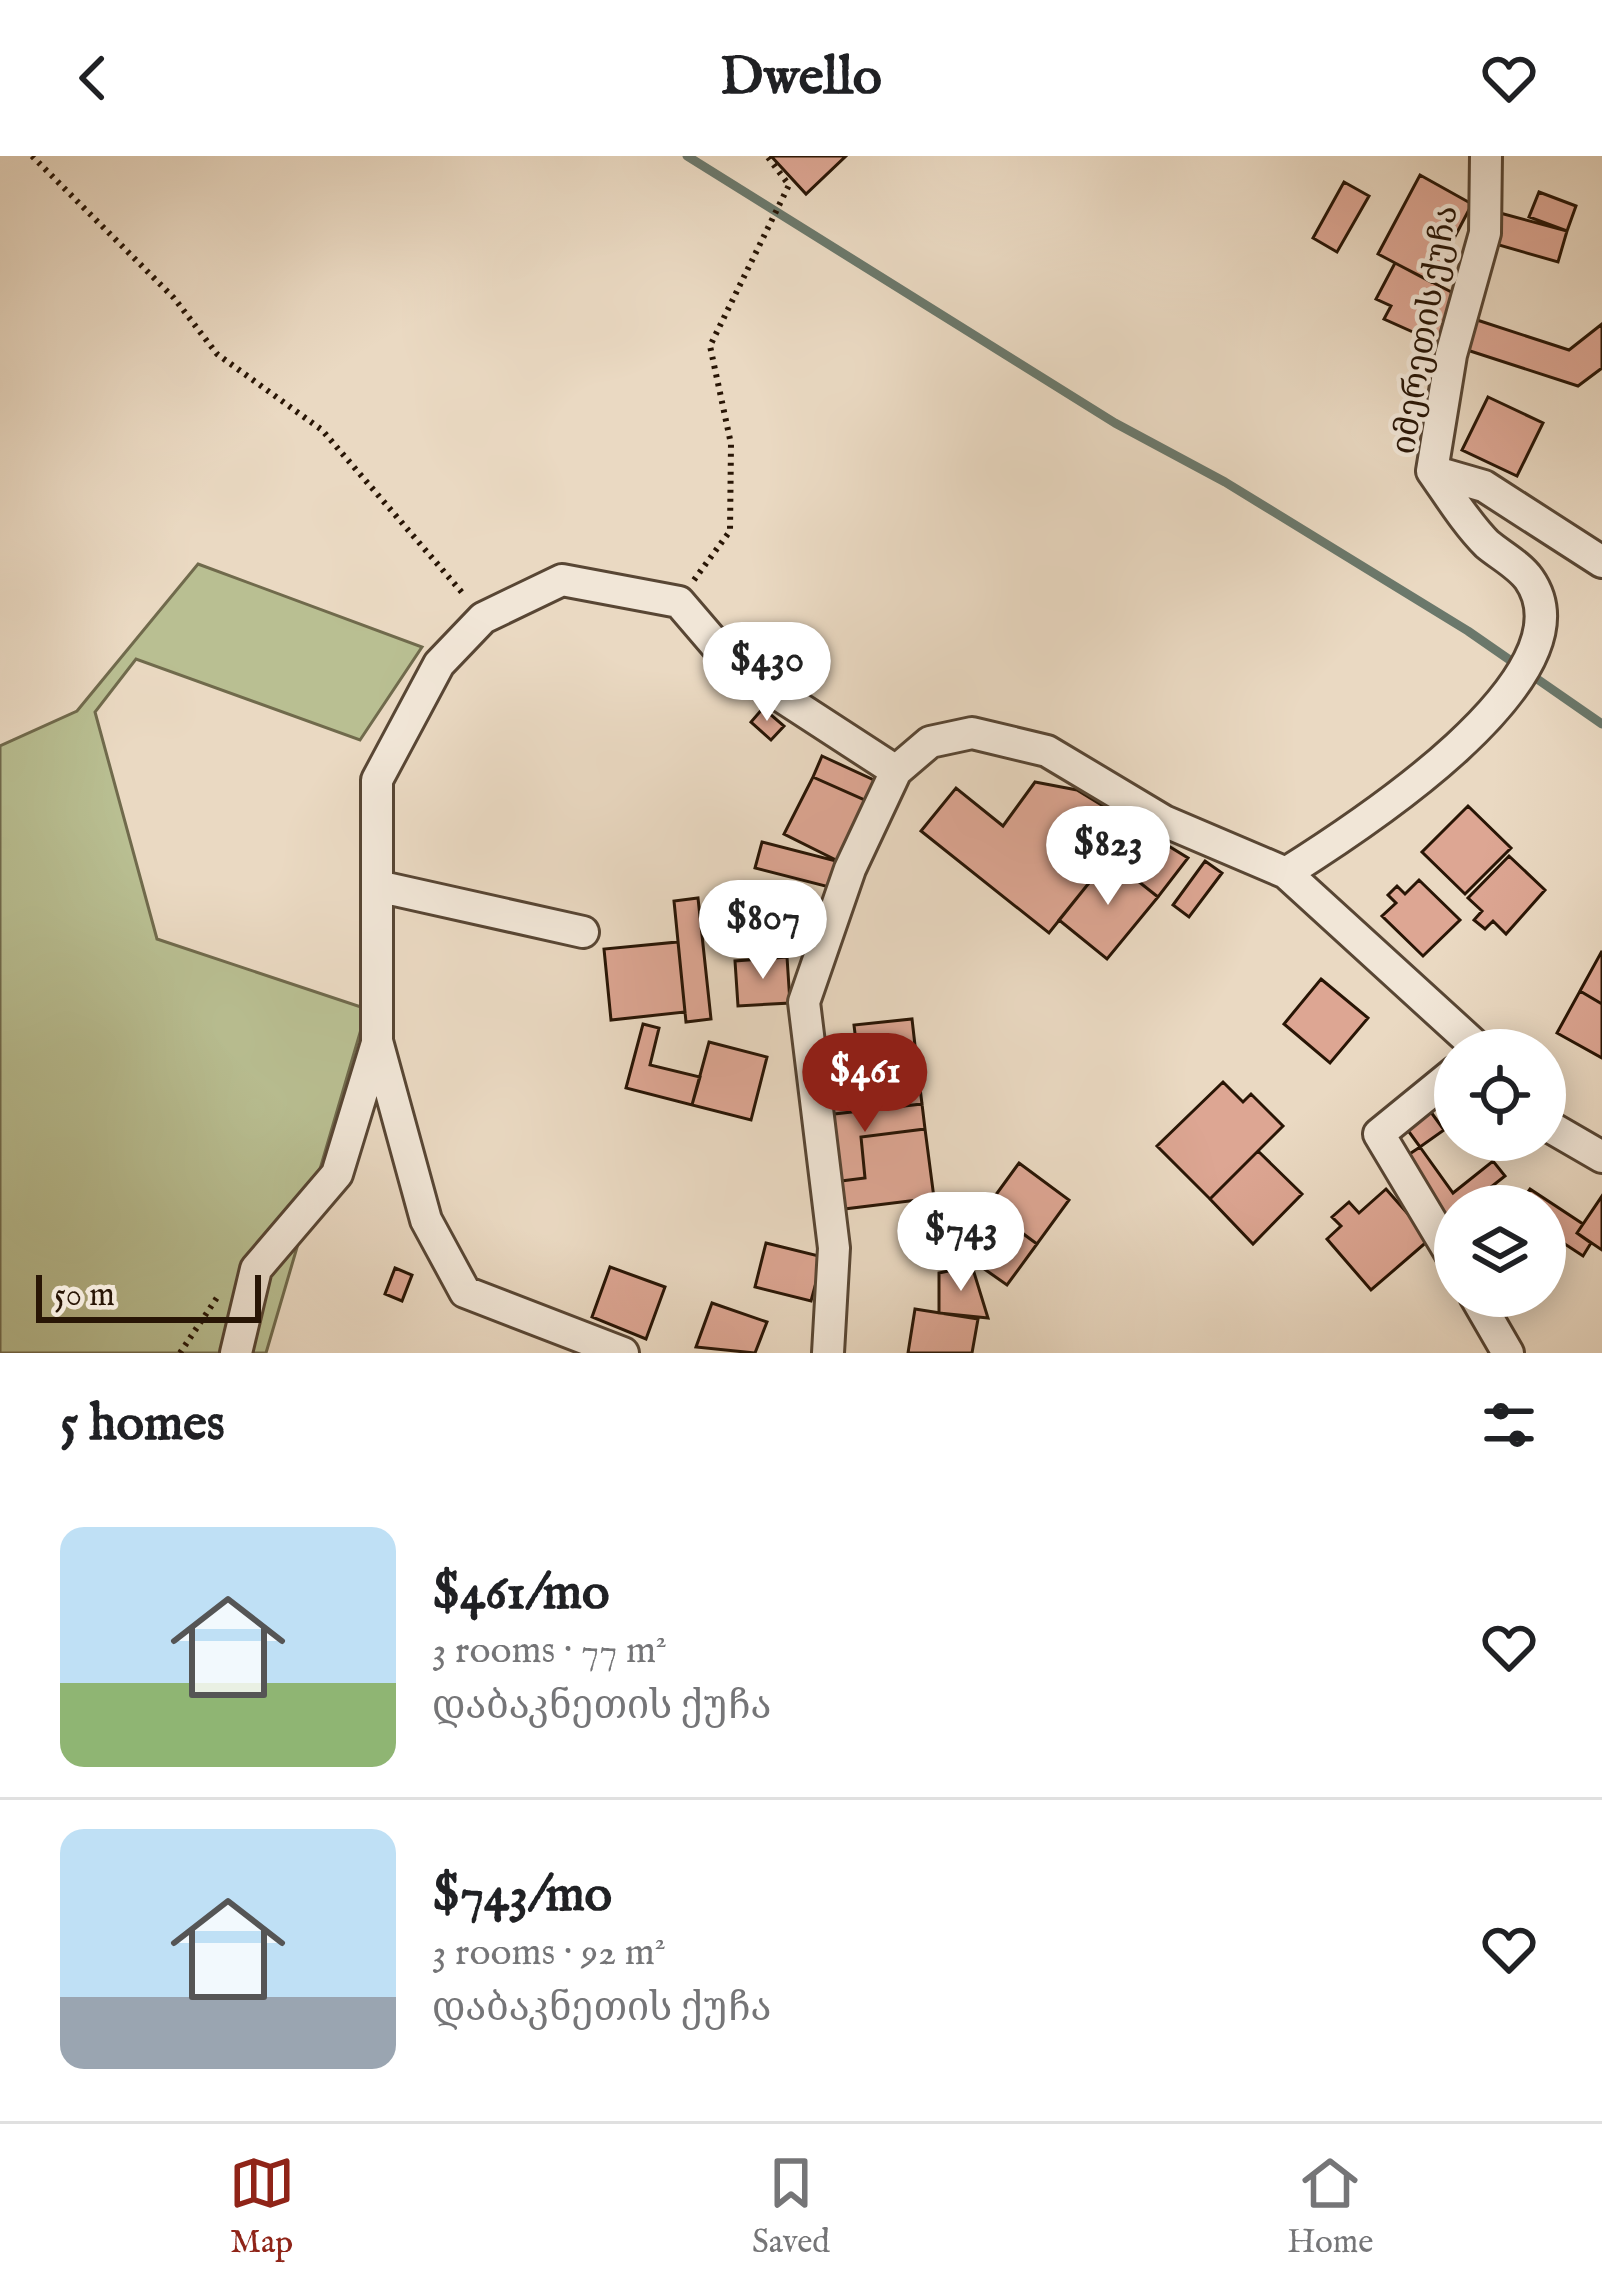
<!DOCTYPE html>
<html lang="en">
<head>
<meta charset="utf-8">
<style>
  body { margin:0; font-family:"IM FELL English","Noto Serif Georgian",serif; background:#f6f6f6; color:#202124; height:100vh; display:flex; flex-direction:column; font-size:45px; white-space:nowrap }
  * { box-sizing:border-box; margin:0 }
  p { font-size:39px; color:#757577 }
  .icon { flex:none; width:66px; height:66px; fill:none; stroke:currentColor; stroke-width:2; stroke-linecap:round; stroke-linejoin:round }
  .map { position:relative; height:1197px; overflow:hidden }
  .side { display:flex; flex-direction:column; background:#fff; flex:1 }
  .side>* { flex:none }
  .buttons { position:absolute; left:1434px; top:873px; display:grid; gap:24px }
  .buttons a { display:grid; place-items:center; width:132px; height:132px; border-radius:50%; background:#fff; box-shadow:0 6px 30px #0003; font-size:60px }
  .scale { position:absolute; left:36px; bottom:30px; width:225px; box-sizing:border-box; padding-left:12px; border:6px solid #281505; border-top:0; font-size:33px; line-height:42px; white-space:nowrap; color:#281505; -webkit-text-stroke:9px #f1e6d7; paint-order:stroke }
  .price { position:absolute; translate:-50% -102px; padding:0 27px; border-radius:42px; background:#fff; color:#222; font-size:39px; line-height:78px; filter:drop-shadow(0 3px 6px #0008) }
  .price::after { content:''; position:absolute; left:50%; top:72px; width:36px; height:27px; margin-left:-18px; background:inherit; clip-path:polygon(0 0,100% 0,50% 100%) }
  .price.current { background:#8f2418; color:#fff }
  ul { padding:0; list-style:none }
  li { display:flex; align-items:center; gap:36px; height:300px; padding:0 60px }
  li+li { border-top:3px solid #e0e0e0 }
  li span { display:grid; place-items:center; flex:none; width:336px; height:240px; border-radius:24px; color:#555 }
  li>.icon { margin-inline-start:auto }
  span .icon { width:144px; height:144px; fill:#fffc; stroke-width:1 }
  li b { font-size:51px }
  h2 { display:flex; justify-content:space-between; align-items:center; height:144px; padding:0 60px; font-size:51px }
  header { display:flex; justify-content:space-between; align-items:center; height:156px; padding:0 60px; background:#fff; font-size:54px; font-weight:700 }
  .tab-bar { display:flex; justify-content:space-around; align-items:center; height:168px; border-top:3px solid #e0e0e0; background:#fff; font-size:33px; color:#757577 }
  .tab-bar a { display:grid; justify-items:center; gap:6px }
  .tab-bar .current { color:#8f2418 }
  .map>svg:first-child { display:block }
</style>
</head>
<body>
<header><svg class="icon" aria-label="back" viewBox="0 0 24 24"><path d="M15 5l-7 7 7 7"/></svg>Dwello<svg class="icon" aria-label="heart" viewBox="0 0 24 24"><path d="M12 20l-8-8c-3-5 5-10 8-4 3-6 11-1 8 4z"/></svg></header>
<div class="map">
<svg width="1602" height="1197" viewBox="0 0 1602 1197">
  <rect width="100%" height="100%" fill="#ead9c2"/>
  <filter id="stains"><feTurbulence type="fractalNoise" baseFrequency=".00167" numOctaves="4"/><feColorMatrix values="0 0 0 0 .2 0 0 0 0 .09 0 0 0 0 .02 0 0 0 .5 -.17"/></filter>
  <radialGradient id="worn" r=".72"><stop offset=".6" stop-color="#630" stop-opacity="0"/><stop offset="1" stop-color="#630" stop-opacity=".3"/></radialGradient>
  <path fill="#b9bf92" stroke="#706a4c" stroke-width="3" d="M198 408 422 491 360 584 136 503 95 556 157 783 367 853 266 1197H0V590L77 555Z"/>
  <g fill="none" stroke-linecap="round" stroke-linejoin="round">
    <path stroke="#6b786b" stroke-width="9" d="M687 0 1115 267 1225 326 1468 475 1602 568"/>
  </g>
  <path fill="#dda693" stroke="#281505" stroke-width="3" d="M771 0H846L806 38Z
    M1420 19 1472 48 1431 126 1378 98Z
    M1344 26 1369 40 1337 96 1313 82Z
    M1539 36 1576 50 1567 75 1529 61Z
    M1500 57 1567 75 1558 106 1492 87Z
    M1395 107 1459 140 1442 189 1384 163 1391 150 1376 143Z
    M1477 164 1569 194 1602 168V212L1578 230 1467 194Z
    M1488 241 1543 267 1517 320 1462 294Z
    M763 552 784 570 771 584 751 566Z
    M822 600 876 625 867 645 813 621Z
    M813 621 867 645 840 706 784 678Z
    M1035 626 1077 634 1188 702 1158 741 1109 702 1049 777 921 675 956 632 1003 670Z
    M1468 650 1511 692 1465 738 1422 696Z
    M762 686 840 706 833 732 755 712Z
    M1509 700 1545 734 1506 778 1493 765 1485 773 1474 764 1482 755 1468 742Z
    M1109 702 1158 741 1107 803 1059 764Z
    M1205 705 1222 717 1189 761 1173 749Z
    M1419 724 1460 764 1423 800 1382 760 1396 747 1388 739 1397 730 1405 738Z
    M698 742 711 863 686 866 674 745Z
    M678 786 685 856 611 864 604 793Z
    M1602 795V848L1580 835Z
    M787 801 790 847 738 850 735 805Z
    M1321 823 1368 862 1330 907 1284 868Z
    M1580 835 1602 848V902L1557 877Z
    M912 863 918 916 875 922 871 884 856 886 854 869Z
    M643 868 659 872 650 909 700 921 692 949 626 932Z
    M709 886 767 901 751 964 692 949Z
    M918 916 922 948 825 959 821 928Z
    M1223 926 1243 946 1251 938 1283 970 1210 1043 1157 990Z
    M922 948 925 973 861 981 865 1022 833 1026 825 959Z
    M1428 952 1444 974 1420 991 1404 969Z
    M925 973 934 1042 836 1054 833 1026 865 1022 861 981Z
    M1420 991 1453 1037 1493 1005 1505 1020 1467 1050H1455V1060L1446 1067 1402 1003Z
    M1258 995 1302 1038 1253 1088 1210 1043Z
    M1019 1007 1069 1044 1037 1088 987 1051Z
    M1386 1033 1430 1083 1371 1134 1327 1083 1341 1070 1332 1061 1349 1046 1359 1057Z
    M1530 1033 1583 1068 1577 1077 1591 1087 1583 1100 1545 1075V1050H1518Z
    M1602 1040V1094L1577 1077Z
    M1011 1069 1037 1088 1007 1129 980 1110Z
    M766 1087 823 1101 811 1145 755 1131Z
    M972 1110 988 1162 939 1157V1117Z
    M610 1111 665 1131 646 1183 592 1161Z
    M395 1112 412 1119 402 1145 385 1138Z
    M712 1147 767 1166 755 1197 696 1191Z
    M915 1153 978 1163 972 1197H908Z"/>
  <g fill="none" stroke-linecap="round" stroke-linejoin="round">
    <g stroke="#584634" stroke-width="36">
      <path id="minor" d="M1432 315 1451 199 1485 77 1486 0
        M1432 315 1484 330 1602 406
        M1286 717C1351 676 1597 520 1529 423 1519 409 1500 399 1487 388 1466 367 1449 339 1432 315
        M377 730 583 776
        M1455 916 1379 978 1455 1105
        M1545 968 1602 1001
        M1475 1140 1508 1197
        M236 1197 256 1113 337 1018 377 887
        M623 1197 465 1136 426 1064 377 885V624L439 508 483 462 562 424 679 446 733 509 896 615
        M828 1197 834 1092 804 846 850 713 896 615 930 586 972 577 1047 595 1164 665 1286 717 1480 894"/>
    </g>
    <path stroke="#281505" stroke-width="6" stroke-dasharray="3 6" stroke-linecap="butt" d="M32 0 174 142 217 198 322 274 465 440
      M694 424 730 375 731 288 710 190 789 29 767 0
      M180 1197 218 1140"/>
    <use href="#minor" stroke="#f1e6d7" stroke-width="30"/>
  </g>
  <g text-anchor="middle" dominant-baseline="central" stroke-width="9" stroke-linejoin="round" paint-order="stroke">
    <g font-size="33" fill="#281505" stroke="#f1e6d7">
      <text transform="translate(1426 174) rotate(-80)">იმერეთის ქუჩა</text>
    </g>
  </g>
  <rect width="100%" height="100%" filter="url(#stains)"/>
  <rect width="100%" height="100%" fill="url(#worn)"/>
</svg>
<div class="buttons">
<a><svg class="icon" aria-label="locate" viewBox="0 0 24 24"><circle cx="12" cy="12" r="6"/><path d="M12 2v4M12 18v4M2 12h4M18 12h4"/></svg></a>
<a><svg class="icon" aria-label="layers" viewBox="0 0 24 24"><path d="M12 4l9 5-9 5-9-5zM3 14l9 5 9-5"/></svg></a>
</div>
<div class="scale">50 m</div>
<b class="price" style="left:767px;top:568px">$430</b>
<b class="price" style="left:1108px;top:752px">$823</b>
<b class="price" style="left:763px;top:826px">$807</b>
<b class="price current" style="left:865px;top:979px">$461</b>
<b class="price" style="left:961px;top:1138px">$743</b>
</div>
<section class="side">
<h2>5 homes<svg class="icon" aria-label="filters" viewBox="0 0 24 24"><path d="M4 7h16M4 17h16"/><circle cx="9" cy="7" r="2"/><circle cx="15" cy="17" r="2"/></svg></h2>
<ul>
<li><span style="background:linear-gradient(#bfe0f5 65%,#8fb573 0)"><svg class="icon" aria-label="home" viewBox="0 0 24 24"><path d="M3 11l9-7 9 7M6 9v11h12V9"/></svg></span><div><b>$461/mo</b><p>3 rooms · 77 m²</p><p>დაბაკნეთის ქუჩა</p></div><svg class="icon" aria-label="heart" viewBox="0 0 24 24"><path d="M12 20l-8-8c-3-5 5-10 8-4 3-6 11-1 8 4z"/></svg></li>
<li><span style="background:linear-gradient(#bfe0f5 70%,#9aa5b1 0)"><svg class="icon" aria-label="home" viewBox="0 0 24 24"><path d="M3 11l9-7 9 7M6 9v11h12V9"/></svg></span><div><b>$743/mo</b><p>3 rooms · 92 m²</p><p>დაბაკნეთის ქუჩა</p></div><svg class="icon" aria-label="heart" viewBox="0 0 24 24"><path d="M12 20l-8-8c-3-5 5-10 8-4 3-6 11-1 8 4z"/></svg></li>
</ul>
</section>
<nav class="tab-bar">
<a class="current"><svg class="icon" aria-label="map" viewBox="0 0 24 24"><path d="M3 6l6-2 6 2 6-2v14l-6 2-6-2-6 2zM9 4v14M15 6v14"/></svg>Map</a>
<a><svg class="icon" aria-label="saved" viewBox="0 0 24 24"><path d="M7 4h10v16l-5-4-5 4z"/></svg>Saved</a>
<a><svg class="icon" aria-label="home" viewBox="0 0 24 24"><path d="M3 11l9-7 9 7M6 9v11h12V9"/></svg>Home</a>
</nav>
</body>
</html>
